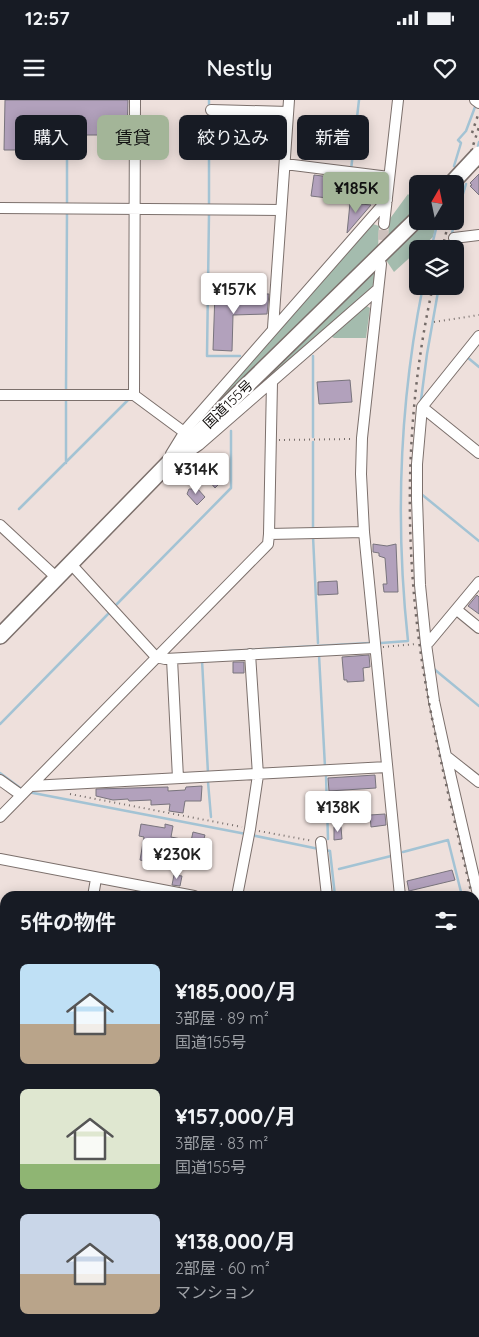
<!DOCTYPE html>
<html lang="ja">
<head>
<meta charset="utf-8">
<style>
  body { margin:0; font-family:Quicksand,"Noto Sans JP",sans-serif; background:#20242c; color:#f1f3f6; height:100vh; display:flex; flex-direction:column; font-size:19px; white-space:nowrap }
  * { box-sizing:border-box; margin:0 }
  p { font-size:16px; color:#9ea1a6 }
  .icon { flex:none; width:28px; height:28px; fill:none; stroke:currentColor; stroke-width:2; stroke-linecap:round; stroke-linejoin:round }
  .map { position:relative; flex:1; overflow:hidden }
  .side { position:absolute; left:0px; top:791px; width:480px; height:446px; display:flex; flex-direction:column; background:#171b24; border-radius:15px 15px 0 0; box-shadow:0 2px 12px #0003 }
  .side>* { flex:none }
  .top-card { position:absolute; left:15px; top:15px; width:450px; height:45px; display:flex; gap:10px }
  .needle { width:32px; rotate:9deg }
  .tools { position:absolute; left:409px; top:75px; display:grid; gap:10px }
  .tools a { display:grid; place-items:center; width:55px; height:55px; border-radius:8px; background:#171b24; box-shadow:0 2px 12px #0003; font-size:25px }
  .price { position:absolute; translate:-50% -42px; padding:0 11px; border-radius:5px; background:#fff; color:#222; font-size:16px; line-height:32px; filter:drop-shadow(0 1px 2px #0008) }
  .price::after { content:''; position:absolute; left:50%; top:30px; width:15px; height:11px; margin-left:-8px; background:inherit; clip-path:polygon(0 0,100% 0,50% 100%) }
  .price.selected { background:#a3b598; color:#111 }
  ul { padding:0; list-style:none }
  li { display:flex; align-items:center; gap:15px; height:125px; padding:0 20px }
  li span { display:grid; place-items:center; flex:none; width:140px; height:100px; border-radius:8px; color:#555 }
  li>.icon { margin-inline-start:auto }
  span .icon { width:60px; height:60px; fill:#fffc; stroke-width:1 }
  li b { font-size:21px }
  h2 { display:flex; justify-content:space-between; align-items:center; height:60px; padding:0 20px; font-size:21px }
  .tag { padding:0 18px; border-radius:8px; background:#171b24; box-shadow:0 2px 12px #0003; font-size:18px; line-height:45px }
  .tag.selected { background:#a3b598; color:#111 }
  .status { display:flex; justify-content:space-between; align-items:center; height:35px; padding:0 25px; background:#171b24; direction:ltr }
  .status svg { height:14px; fill:currentColor }
  header { display:flex; justify-content:space-between; align-items:center; height:65px; padding:0 20px; background:#171b24; font-size:22px; font-weight:600 }
  .map>svg:first-child { display:block }
</style>
</head>
<body>
<div class="status"><b>12:57</b><svg viewBox="0 0 49 12"><path d="M0 12V9h3v3zM5 12V6h3v6zM10 12V3h3v9zM15 12V0h3v12zM26 1h20v11H26zM47 4h2v5h-2z"/></svg></div>
<header><svg class="icon" aria-label="menu" viewBox="0 0 24 24"><path d="M4 6h16M4 12h16M4 18h16"/></svg>Nestly<svg class="icon" aria-label="heart" viewBox="0 0 24 24"><path d="M12 20l-8-8c-3-5 5-10 8-4 3-6 11-1 8 4z"/></svg></header>
<div class="map">
<svg width="479" height="1237" viewBox="0 0 479 1237">
  <rect width="100%" height="100%" fill="#eee0dc"/>
  <path fill="#edd2d2" d="M109 1232 403 1233V1237H106Z"/>
  <path fill="#a4bcae" d="M408 94 417 103V108L388 139 389 120Z
    M424 121H437L433 137 420 149H418L417 151 394 172 386 160Z
    M373 124 379 126 378 149 204 320 202 317Z
    M375 171 374 184 369 191 223 319Z
    M365 205 370 208 366 238H334L330 236Z"/>
  <g fill="none" stroke-linecap="round" stroke-linejoin="round">
    <path stroke="#a3c3d4" stroke-width="2.5" d="M478 46 479 42
      M454 66 461 43 458 40 466 31 475 7
      M351 70 359 0
      M347 102 351 76
      M67 105V34
      M209 106V0
      M209 114 207 256H240
      M455 120 466 84
      M431 149 438 121
      M448 149 455 121
      M467 257 479 267
      M66 291 67 112
      M421 300 427 254 439 186
      M313 337V256
      M313 342V430
      M66 363V300
      M420 393 479 441
      M19 409 128 300
      M313 436 318 543
      M115 506 231 388V331
      M381 543 408 541C395 421 399 305 423 186
      M229 551 370 543
      M319 555 325 667
      M202 560 208 673
      M434 569 479 606
      M0 624 110 512
      M0 673 23 690
      M326 675 328 739
      M208 682 211 717
      M28 692 246 734
      M251 735 319 749
      M325 750 330 751 335 796
      M403 752 448 740 462 796
      M339 769 391 756
      M0 828 5 829
      M475 852 479 869
      M475 942 479 938
      M0 968 5 969
      M0 1103 5 1104
      M0 1198 5 1199
      M70 1232 73 1237
      M101 1237 104 1232"/>
  </g>
  <path fill="#b2a1bc" stroke="#79747d" d="M5 0H128L127 35H63V50H4Z
    M479 74V95L470 86 472 85 470 83Z
    M314 75 347 79 344 100 311 96Z
    M350 103 371 105 347 133Z
    M215 193 269 194 267 214 233 215 232 251 213 250Z
    M350 280 352 302 319 304 317 282Z
    M212 368 223 380 215 388 205 376Z
    M196 387 205 397 197 405 187 394 189 389H193Z
    M373 444 387 446 396 444 398 492H384L383 484H387L385 458 379 456V453L373 452Z
    M337 481 338 494 318 495V482Z
    M477 495 479 497V514L468 506Z
    M369 555 370 567 363 568 364 581 347 582V580H344L342 557Z
    M233 562H244V573H233Z
    M375 675 376 688 329 691 328 678Z
    M202 686 201 701H185L183 713 169 711 170 704 151 705V700L129 701 128 699 113 700 96 696V689L168 687V691L185 690 186 687Z
    M385 714 386 725 371 727 370 715Z
    M141 724 165 728V724L173 726 171 737 191 741 193 732 205 735 200 753 199 755 185 752 184 761 177 760V757H173V755L151 751 150 762 140 760 144 737 139 736Z
    M334 727H341L342 739 334 740Z
    M452 770 455 780 409 791 407 781Z
    M174 775 182 776 180 786 172 785Z"/>
  <g fill="none" stroke-linecap="round" stroke-linejoin="round">
    <path stroke="#cdc1bd" stroke-width="10" stroke-dasharray="10 5" stroke-linecap="butt" d="M382 155 384 124"/>
    <g stroke="#7c706c" stroke-width="12">
      <path id="minor" d="M475 0 479 3
        M211 10 288 12
        M285 64 389 77
        M0 108 281 110
        M384 124 398 0
        M454 138 479 135
        M381 164 362 338 361 374 364 432 400 796
        M273 228 289 0
        M479 236 422 307 479 353
        M0 295H134L184 332
        M134 295 135 0
        M422 307 417 364V399L420 485 426 544 434 601 446 656 479 799
        M171 354 187 328 387 100
        M183 356 199 345 378 189
        M0 425 57 478
        M269 434 272 282
        M71 464 156 557 165 559 375 548
        M457 510 479 528
        M426 544 429 542 479 482
        M172 559 178 678
        M446 656 479 682
        M0 680 21 695
        M31 686 387 667
        M0 717 268 444 269 434 364 432
        M321 742 327 796
        M0 759 194 796
        M93 796 96 779
        M237 796 250 729 258 675 250 554
        M475 975 479 976
        M0 1034 5 1035
        M0 1171 5 1172
        M475 1183 479 1180
        M14 1237 19 1232
        M389 1237V1232
        M407 1237 408 1232
        M472 1237 479 1233"/>
    </g>
    <g stroke="#7c706c" stroke-width="16">
      <path id="major" d="M0 898 5 899
        M475 993H479"/>
    </g>
    <g stroke="#7c706c" stroke-width="18">
      <path id="highway" d="M0 536 193 338 418 118"/>
    </g>
    <path stroke="#766e6b" stroke-width="2" stroke-dasharray="1 4" stroke-linecap="butt" d="M434 222 479 215
      M279 340 352 339
      M383 547 416 544
      M70 694 242 727
      M259 731 313 741
      M475 1097 479 1099"/>
    <use href="#minor" stroke="#fff" stroke-width="10"/>
    <use href="#major" stroke="#fff" stroke-width="14"/>
    <use href="#highway" stroke="#fff" stroke-width="15"/>
    <path stroke="#746b68" stroke-width="2.5" stroke-dasharray="2.5 5" stroke-linecap="butt" d="M472 33 479 12
      M455 102 479 27
      M442 149 449 121
      M433 186C403 319 403 463 428 597 440 663 457 730 472 796
      M475 810 479 828
      M475 831 479 849"/>
    <g stroke="#7c706c" stroke-width="18" stroke-linecap="butt">
      <path id="highway-bridge" d="M451 84 479 54"/>
    </g>
    <use href="#highway-bridge" stroke="#fff" stroke-width="15"/>
  </g>
  <g text-anchor="middle" dominant-baseline="central" stroke-width="4" stroke-linejoin="round" paint-order="stroke">
    <g font-size="14" fill="#14100e" stroke="#fff">
      <text transform="translate(228 304) rotate(-44)">国道155号</text>
    </g>
  </g>
</svg>
<div class="tools">
<a><svg class="needle" viewBox="-14 -14 28 28"><path d="M0-13l5 13h-10z" fill="#e53935"/><path d="M0 13l5-13h-10z" fill="#9ea1a6"/></svg></a>
<a><svg class="icon" aria-label="layers" viewBox="0 0 24 24"><path d="M12 4l9 5-9 5-9-5zM3 14l9 5 9-5"/></svg></a>
</div>
<b class="price selected" style="left:356px;top:114px">¥185K</b>
<b class="price" style="left:234px;top:215px">¥157K</b>
<b class="price" style="left:196px;top:395px">¥314K</b>
<b class="price" style="left:338px;top:733px">¥138K</b>
<b class="price" style="left:177px;top:780px">¥230K</b>
<div class="top-card">
<a class="tag">購入</a>
<a class="tag selected">賃貸</a>
<a class="tag">絞り込み</a>
<a class="tag">新着</a>
</div>
<section class="side">
<h2>5件の物件<svg class="icon" aria-label="filters" viewBox="0 0 24 24"><path d="M4 7h16M4 17h16"/><circle cx="9" cy="7" r="2"/><circle cx="15" cy="17" r="2"/></svg></h2>
<ul>
<li><span style="background:linear-gradient(#bfe0f5 60%,#b9a48a 0)"><svg class="icon" aria-label="home" viewBox="0 0 24 24"><path d="M3 11l9-7 9 7M6 9v11h12V9"/></svg></span><div><b>¥185,000/月</b><p>3部屋 · 89 m²</p><p>国道155号</p></div></li>
<li><span style="background:linear-gradient(#dfe7d0 75%,#8fb573 0)"><svg class="icon" aria-label="home" viewBox="0 0 24 24"><path d="M3 11l9-7 9 7M6 9v11h12V9"/></svg></span><div><b>¥157,000/月</b><p>3部屋 · 83 m²</p><p>国道155号</p></div></li>
<li><span style="background:linear-gradient(#c9d6e8 60%,#b9a48a 0)"><svg class="icon" aria-label="home" viewBox="0 0 24 24"><path d="M3 11l9-7 9 7M6 9v11h12V9"/></svg></span><div><b>¥138,000/月</b><p>2部屋 · 60 m²</p><p>マンション</p></div></li>
</ul>
</section>
</div>
</body>
</html>
